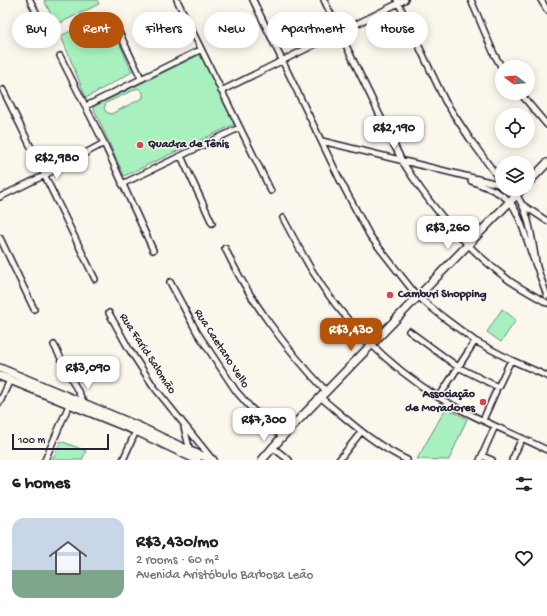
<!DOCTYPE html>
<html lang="en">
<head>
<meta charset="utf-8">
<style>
  body { margin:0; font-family:"Gochi Hand",sans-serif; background:#f6f6f6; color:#202124; height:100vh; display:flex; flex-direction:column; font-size:15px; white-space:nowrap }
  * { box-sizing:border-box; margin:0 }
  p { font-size:13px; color:#757577 }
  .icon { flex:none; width:22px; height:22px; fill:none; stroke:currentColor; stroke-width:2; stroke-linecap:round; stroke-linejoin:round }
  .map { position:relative; height:460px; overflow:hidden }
  .panel { display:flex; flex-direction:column; background:#fff; flex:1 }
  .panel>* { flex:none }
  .top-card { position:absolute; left:12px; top:12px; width:523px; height:36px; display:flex; gap:8px }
  .needle { width:26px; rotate:286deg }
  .controls { position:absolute; left:495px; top:60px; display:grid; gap:8px }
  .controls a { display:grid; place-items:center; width:40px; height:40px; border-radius:50%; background:#fff; box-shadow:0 2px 10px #0003; font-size:20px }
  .scale { position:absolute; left:12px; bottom:10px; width:97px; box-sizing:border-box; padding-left:4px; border:2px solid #22223b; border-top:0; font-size:11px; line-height:14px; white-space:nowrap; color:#22223b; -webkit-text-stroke:3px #fbf7ec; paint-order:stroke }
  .price { position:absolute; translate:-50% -34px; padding:0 9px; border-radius:8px; background:#fff; color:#222; font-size:13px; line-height:26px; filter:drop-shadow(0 1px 2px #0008) }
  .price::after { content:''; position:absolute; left:50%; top:24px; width:12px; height:9px; margin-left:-6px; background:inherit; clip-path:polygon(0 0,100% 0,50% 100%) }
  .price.on { background:#b45309; color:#fff }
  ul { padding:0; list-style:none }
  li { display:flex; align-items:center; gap:12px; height:100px; padding:0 12px }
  li span { display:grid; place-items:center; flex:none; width:112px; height:80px; border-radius:12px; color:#555 }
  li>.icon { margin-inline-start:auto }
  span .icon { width:48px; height:48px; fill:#fffc; stroke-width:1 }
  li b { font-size:17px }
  h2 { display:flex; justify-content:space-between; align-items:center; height:48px; padding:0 12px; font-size:17px }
  .tag { padding:0 14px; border-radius:18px; background:#fff; box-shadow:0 2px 10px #0003; font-size:14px; line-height:36px }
  .tag.on { background:#b45309; color:#fff }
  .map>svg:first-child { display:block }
</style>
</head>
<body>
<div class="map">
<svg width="547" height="460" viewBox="0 0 547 460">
  <rect width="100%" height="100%" fill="#fbf7ec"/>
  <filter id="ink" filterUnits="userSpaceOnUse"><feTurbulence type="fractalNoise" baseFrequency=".025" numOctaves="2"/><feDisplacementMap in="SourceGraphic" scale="8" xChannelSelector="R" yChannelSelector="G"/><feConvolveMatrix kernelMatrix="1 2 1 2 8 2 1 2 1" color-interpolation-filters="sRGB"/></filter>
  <g filter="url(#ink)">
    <path fill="#a8f1bf" stroke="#658a7d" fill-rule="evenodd" d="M44 0H97L99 4 56 25Z
      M106 13 132 72 86 98 61 36Z
      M201 54 235 124 124 176 93 107ZM138 88 143 92V98L111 114 106 112 104 108 106 103Z
      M502 309 516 320 501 342 487 332Z
      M446 408 467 419 449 460 417 459Z
      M61 441 86 451 82 460H52Z"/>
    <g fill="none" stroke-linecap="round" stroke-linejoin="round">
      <g stroke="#22223b" stroke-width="8">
        <path id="minor" d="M30 0 41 22
          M177 0 271 191
          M253 0 341 182 370 236 417 296 443 317 475 341 511 360 547 376
          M324 0 402 161C430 206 467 249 510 281 522 289 535 296 547 303
          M397 0 445 101 470 139 502 183
          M471 0 494 54 502 68
          M541 0 547 10
          M117 28 141 78
          M60 56 104 143 153 250
          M3 90 95 279
          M221 91 405 0
          M520 93 547 125
          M86 106 200 50
          M322 141 502 185
          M181 156 212 223
          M471 181C484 186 499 191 509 201 521 213 529 251 537 268
          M122 184 239 128
          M510 189C530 204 532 243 537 267 540 277 544 286 547 296
          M0 197 45 175 104 143
          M523 205 547 221
          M283 218C292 235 301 252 311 269 342 320 387 365 438 397 472 418 511 432 547 450
          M0 238 34 309
          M225 248C250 302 285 347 326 391
          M170 282 197 332 236 391 250 407 282 437
          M109 313 129 349 154 387 212 459
          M409 331 458 367 498 387 511 360
          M54 345 84 403
          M320 397C348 420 374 445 407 460
          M439 397 475 341
          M0 402 10 380
          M483 420 496 391
          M184 427 190 451
          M272 447 289 460
          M482 456 492 460
          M45 460 69 405
          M123 460 136 431
          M339 460 361 432
          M480 460 495 426
          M512 460 522 438"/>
      </g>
      <g stroke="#22223b" stroke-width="10">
        <path id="tertiary" d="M528 183 547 163
          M0 368 138 426 190 451 213 460
          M0 376 136 431 197 460
          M262 460 282 437 522 189"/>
      </g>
      <use href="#minor" stroke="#fbf7ec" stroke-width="5"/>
      <use href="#tertiary" stroke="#fbf7ec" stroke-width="7"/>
    </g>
  </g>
  <g fill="#d1495b" stroke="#fbf7ec" stroke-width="1.5">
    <circle cx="140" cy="145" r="4"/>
    <circle cx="390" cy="295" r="4"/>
    <circle cx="483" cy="402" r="4"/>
  </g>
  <g text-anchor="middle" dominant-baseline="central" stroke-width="3" stroke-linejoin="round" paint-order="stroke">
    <g font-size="12" font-weight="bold" fill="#22223b" stroke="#fbf7ec" text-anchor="start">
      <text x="148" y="145">Quadra de Tênis</text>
      <text x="398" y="295">Camburi Shopping</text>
      <text x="475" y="395" text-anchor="end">Associação<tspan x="475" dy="14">de Moradores</tspan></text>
    </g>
    <g font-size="12" fill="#22223b" stroke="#fbf7ec">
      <text transform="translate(221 349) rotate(57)">Rua Caetano Vello</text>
      <text transform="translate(147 354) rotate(57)">Rua Farid Salomão</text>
    </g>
  </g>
</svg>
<div class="controls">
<a><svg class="needle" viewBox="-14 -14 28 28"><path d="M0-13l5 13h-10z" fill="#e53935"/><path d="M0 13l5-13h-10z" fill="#757577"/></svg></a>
<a><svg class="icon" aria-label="locate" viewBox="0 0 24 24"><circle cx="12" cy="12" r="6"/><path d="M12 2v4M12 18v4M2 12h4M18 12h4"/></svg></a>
<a><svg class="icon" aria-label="layers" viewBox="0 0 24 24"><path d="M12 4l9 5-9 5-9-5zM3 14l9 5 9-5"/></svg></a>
</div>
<div class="scale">100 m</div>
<b class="price" style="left:394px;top:150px">R$2,190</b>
<b class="price" style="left:57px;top:180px">R$2,980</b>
<b class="price" style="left:448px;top:250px">R$3,260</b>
<b class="price on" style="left:351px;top:352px">R$3,430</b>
<b class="price" style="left:88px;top:390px">R$3,090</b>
<b class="price" style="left:264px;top:442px">R$7,300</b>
<div class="top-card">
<a class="tag">Buy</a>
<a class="tag on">Rent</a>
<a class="tag">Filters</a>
<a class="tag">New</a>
<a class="tag">Apartment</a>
<a class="tag">House</a>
</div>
</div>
<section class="panel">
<h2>6 homes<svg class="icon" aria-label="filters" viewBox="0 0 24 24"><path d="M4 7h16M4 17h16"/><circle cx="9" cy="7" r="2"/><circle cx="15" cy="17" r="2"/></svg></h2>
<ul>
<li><span style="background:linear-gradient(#c9d6e8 65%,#7fa58c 0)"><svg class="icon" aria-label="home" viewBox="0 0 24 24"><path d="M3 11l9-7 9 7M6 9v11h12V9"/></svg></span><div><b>R$3,430/mo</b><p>2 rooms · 60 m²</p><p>Avenida Aristóbulo Barbosa Leão</p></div><svg class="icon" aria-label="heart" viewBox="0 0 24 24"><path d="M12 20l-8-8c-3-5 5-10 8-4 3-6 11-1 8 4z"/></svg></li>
</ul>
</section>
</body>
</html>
